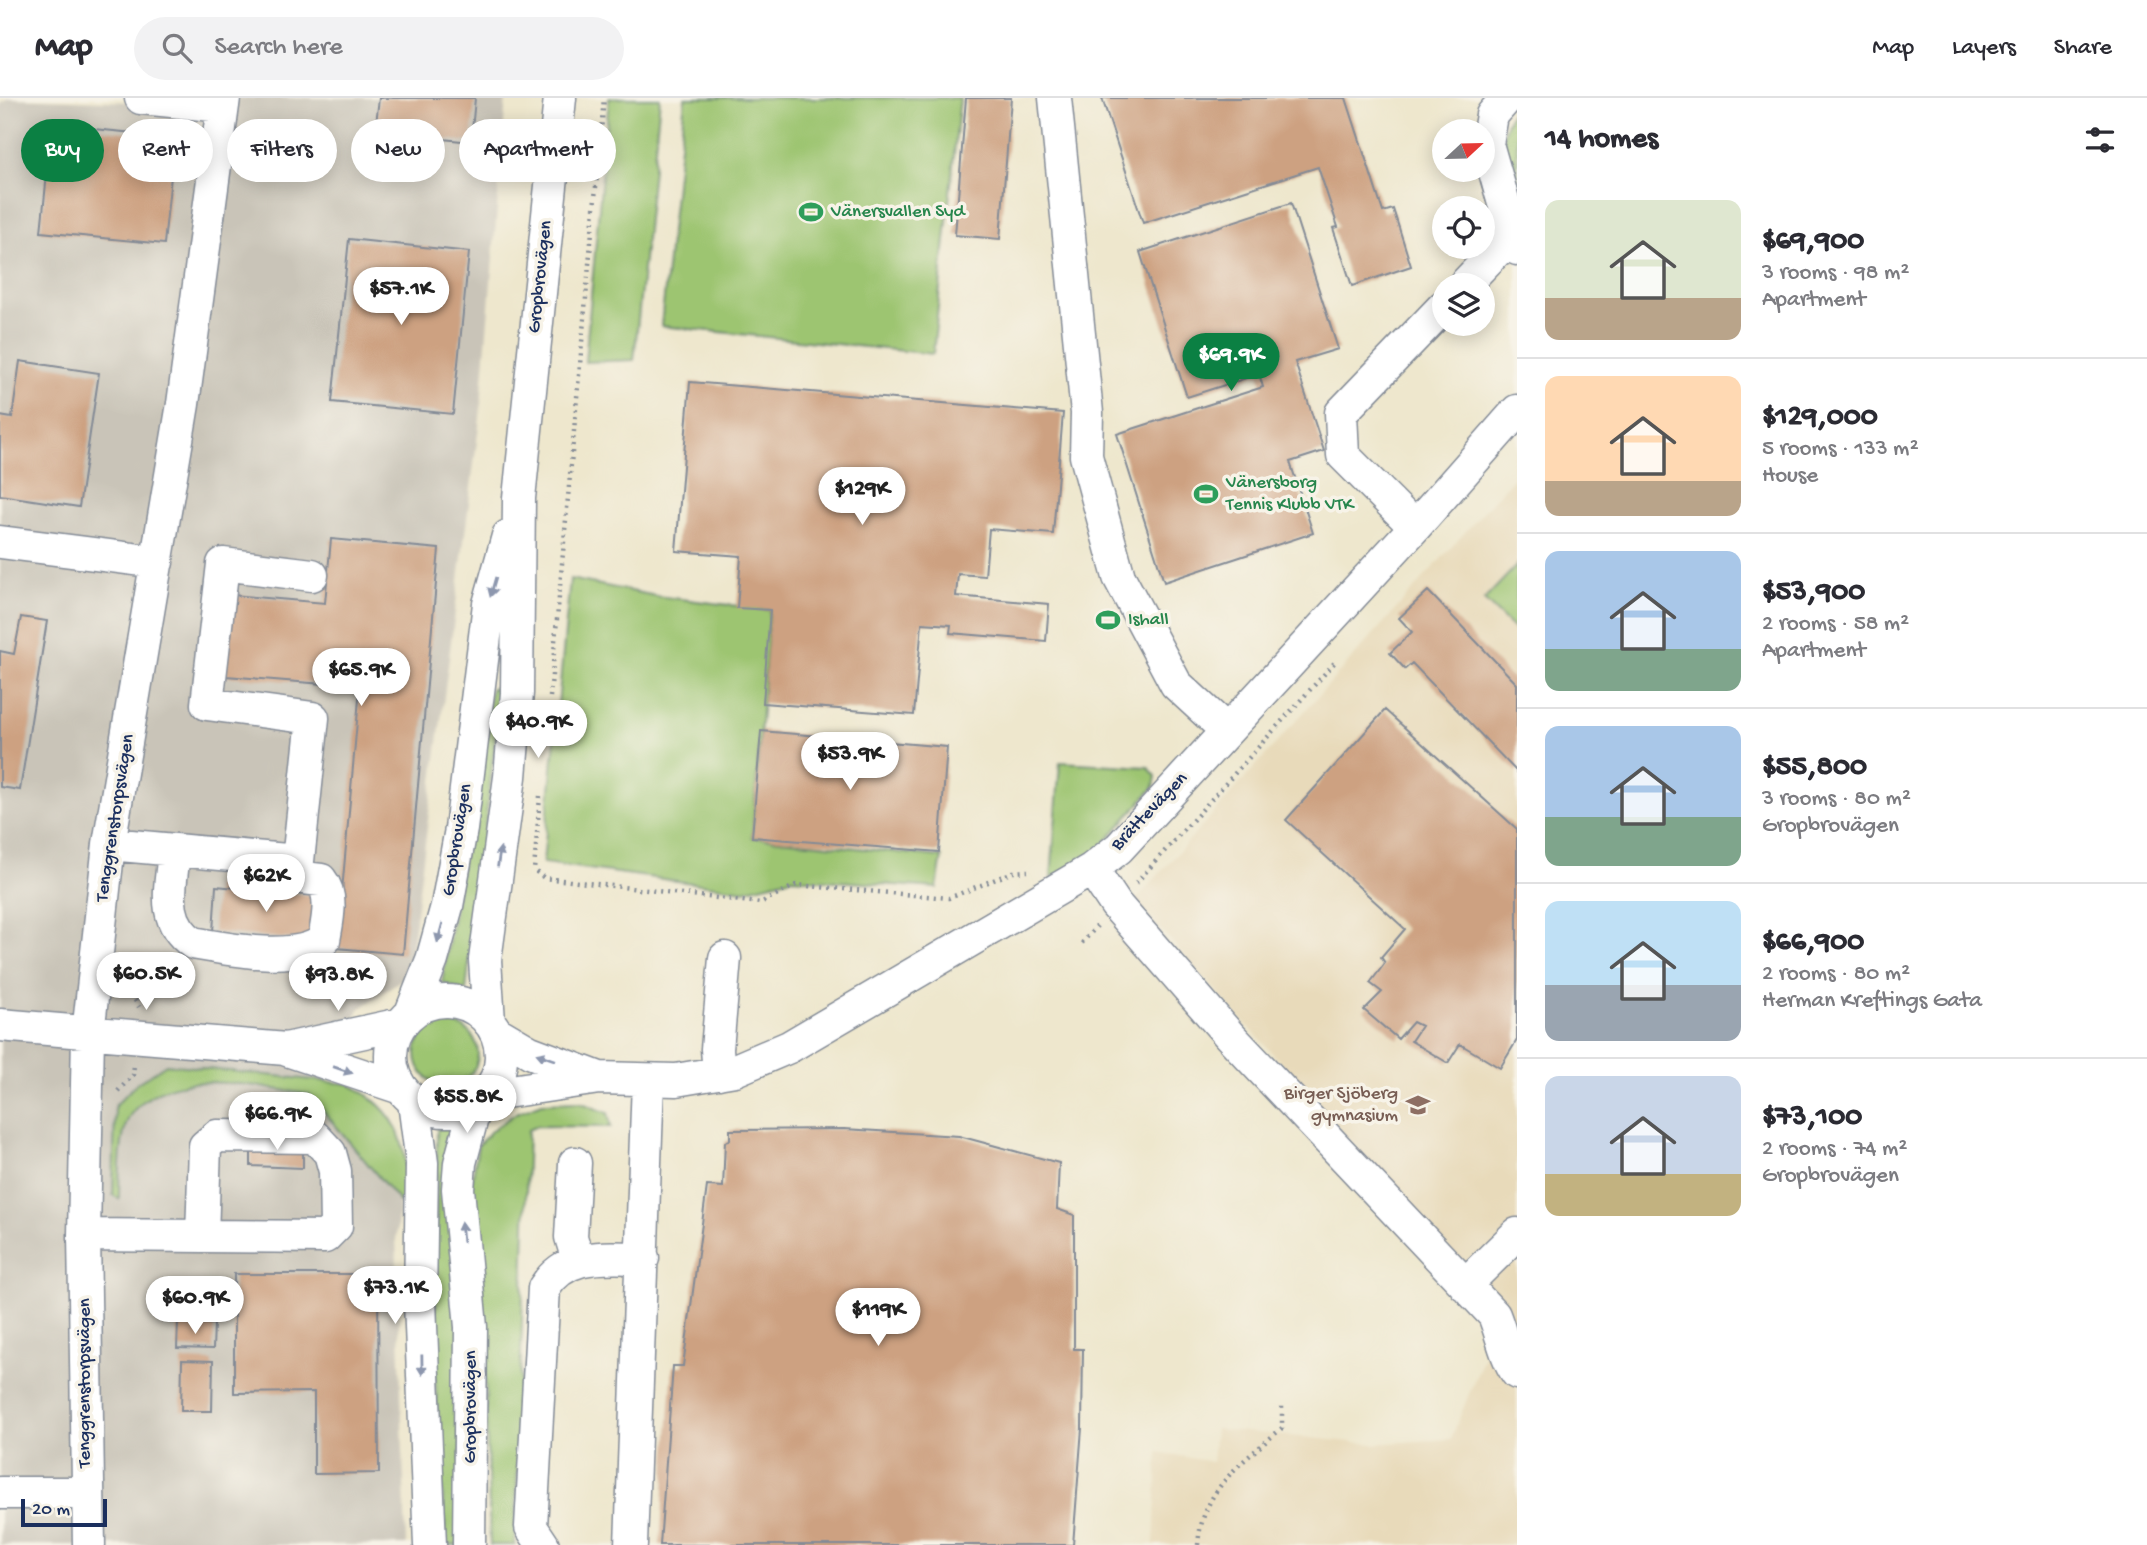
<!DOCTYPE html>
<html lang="en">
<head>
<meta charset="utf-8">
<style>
  body { margin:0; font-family:"Gochi Hand",sans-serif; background:#f2f2f3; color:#2b2b33; height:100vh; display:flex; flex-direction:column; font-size:26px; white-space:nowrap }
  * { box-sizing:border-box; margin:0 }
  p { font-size:23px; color:#7c7c81 }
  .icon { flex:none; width:38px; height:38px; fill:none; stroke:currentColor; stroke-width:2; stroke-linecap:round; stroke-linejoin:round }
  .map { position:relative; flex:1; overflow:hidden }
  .sheet { display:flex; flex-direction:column; background:#fff; width:630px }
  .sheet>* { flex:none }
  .top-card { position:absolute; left:21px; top:21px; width:665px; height:63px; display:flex; gap:14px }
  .needle { width:46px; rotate:68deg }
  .tools { position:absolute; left:1432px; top:21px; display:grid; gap:14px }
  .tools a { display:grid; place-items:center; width:63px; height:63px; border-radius:50%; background:#fff; box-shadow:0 4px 18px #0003; font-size:35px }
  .scale { position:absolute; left:21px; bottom:18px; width:86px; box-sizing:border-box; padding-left:7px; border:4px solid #1b2f5e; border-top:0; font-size:19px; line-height:24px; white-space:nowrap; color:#1b2f5e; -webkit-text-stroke:5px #f7f3e8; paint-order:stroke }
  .price { position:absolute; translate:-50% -60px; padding:0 16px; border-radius:24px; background:#fff; color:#222; font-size:23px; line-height:46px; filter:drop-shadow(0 2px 4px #0008) }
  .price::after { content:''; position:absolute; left:50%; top:42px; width:21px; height:16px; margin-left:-10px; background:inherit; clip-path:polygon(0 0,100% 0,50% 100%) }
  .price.selected { background:#0b8043; color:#fff }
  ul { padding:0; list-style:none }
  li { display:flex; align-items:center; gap:21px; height:175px; padding:0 28px }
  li+li { border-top:2px solid #e1e1e2 }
  li span { display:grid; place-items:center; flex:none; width:196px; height:140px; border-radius:14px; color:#555 }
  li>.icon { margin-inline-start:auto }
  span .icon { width:84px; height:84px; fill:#fffc; stroke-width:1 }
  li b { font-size:30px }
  h2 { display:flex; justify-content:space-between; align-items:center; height:84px; padding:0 28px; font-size:30px }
  .chip { padding:0 24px; border-radius:32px; background:#fff; box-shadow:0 4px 18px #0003; font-size:24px; line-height:63px }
  .chip.selected { background:#0b8043; color:#fff }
  header { display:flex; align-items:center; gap:42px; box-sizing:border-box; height:98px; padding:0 35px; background:#fff; border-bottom:2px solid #e1e1e2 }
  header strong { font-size:33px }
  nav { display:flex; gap:38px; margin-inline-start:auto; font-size:24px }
  .search { width:490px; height:63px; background:#f2f2f3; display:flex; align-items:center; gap:18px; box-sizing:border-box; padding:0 24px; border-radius:38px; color:#7c7c81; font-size:26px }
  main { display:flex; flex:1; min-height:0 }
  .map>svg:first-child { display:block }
</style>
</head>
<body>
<header>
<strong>Map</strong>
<div class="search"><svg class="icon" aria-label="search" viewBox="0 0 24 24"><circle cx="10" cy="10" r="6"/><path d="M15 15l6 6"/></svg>Search here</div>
<nav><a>Map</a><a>Layers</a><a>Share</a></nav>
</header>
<main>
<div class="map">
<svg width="1517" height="1447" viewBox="0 0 1517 1447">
  <rect width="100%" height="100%" fill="#f7f3e8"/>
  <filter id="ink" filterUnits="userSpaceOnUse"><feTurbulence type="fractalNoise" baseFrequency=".0143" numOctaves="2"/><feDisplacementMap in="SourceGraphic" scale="14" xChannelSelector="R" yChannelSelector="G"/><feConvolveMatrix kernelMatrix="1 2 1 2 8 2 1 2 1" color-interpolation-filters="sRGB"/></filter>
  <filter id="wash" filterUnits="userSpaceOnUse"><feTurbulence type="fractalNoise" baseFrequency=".00686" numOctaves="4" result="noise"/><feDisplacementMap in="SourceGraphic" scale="28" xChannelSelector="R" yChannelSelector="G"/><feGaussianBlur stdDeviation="1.57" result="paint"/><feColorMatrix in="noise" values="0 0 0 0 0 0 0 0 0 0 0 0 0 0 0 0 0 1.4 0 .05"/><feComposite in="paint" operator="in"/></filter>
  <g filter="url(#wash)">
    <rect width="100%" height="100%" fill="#eee7cd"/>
    <path fill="#e8daba" d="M1517 376V1447H1154L1158 1354 1212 1364 1215 1331 1373 1346 1451 1341 1503 1211 1135 803Z"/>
    <path fill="#c9c4b8" d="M8 0 129 4V0H506L480 319 408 877 359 911 320 996 401 1085 396 1140 406 1447H0V7Z"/>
    <path fill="#9dc571" stroke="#5c7a68" stroke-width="2" d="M609 0H660L634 262 585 264Z
      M685 0H960L933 256 661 228Z
      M1517 8V87C1506 55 1493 37 1517 8Z
      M1517 467V534L1484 502Z
      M570 481 656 498 770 512 752 739 942 759 937 790 792 780 744 792 543 765Z
      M491 590 501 591 466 893 442 885Z
      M1060 664 1148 669 1156 678 1154 689 1098 752 1051 780Z
      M416 956a31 31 0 1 1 62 0a31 31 0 1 1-62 0Z
      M166 966 349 986C409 1018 405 1053 409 1115L309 996C254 990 171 964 131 1016 119 1032 119 1081 119 1101L113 1097 115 1008 136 986Z
      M579 1004 608 1015 611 1029 537 1028 528 1032 515 1447H490L485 1271 470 1095 478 1047 492 1032 516 1015 542 1005Z
      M456 1029 462 1256 459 1447H446L435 1278 437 1030Z"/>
    <g id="blocks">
      <path fill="#cda181" d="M379 0H475L471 44 375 34Z
        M966 0H1011L1000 141 955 137Z
        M1102 0H1346L1383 114 1393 111 1411 168 1352 188 1333 130 1338 129 1318 69 1143 125Z
        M52 27 175 39 164 146 41 134Z
        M1291 105 1338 251 1295 264 1324 353 1290 364 1313 435 1164 484 1117 336 1263 289 1259 276 1187 299 1140 154Z
        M349 141 469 154 453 316 332 304Z
        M20 263 99 275 79 409 0 397V318L12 320Z
        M690 284 1063 315 1053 436 989 431 985 478 958 476 956 498 1049 506 1046 543 950 535 951 527 922 525 914 617 763 605 770 512 737 510 741 458 676 453Z
        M331 441 439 451 403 856 337 850 360 589 226 578 233 497 325 505Z
        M1428 493 1517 586V674L1412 565 1405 571 1390 555 1412 534 1399 520Z
        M21 519 47 523 20 692 0 689V553L14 556Z
        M1385 612 1517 731V942L1500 970 1460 946 1448 965 1411 943 1421 928 1413 924 1398 941 1364 912 1382 894 1370 885 1385 865 1381 859 1405 831 1286 722Z
        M761 633 947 649 939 754 752 739Z
        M216 788 319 798 315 843 213 834Z
        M844 1031 959 1038 1059 1065 1057 1111 1074 1117V1251H1083L1082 1330 1073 1447H660L673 1268H683L707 1088 723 1089 725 1044 730 1042V1032Z
        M251 1039 303 1041V1070L251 1068Z
        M234 1176H378L379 1375 314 1376V1294L234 1295Z
        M178 1224 214 1226 213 1251 177 1250Z
        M182 1262 213 1263 212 1313H181Z"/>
    </g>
  </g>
  <g filter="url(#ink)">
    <use href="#blocks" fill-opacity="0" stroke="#848b96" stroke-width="2"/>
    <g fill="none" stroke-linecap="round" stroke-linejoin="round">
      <g stroke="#848b96" stroke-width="35">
        <path id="minor" d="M141 0 223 8
          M1055 0 1087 315 1086 358 1119 479 1176 586 1226 632
          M1507 0 1492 17 1487 46 1517 151
          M1464 187 1512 137
          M1415 429 1343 357 1341 315 1444 208
          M0 444 157 464
          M109 746 298 763 313 620 207 606 223 466 312 477
          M174 754C171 789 160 822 193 845 227 851 297 865 324 842 327 824 334 798 321 782L269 776
          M1092 771 1116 807 1230 938 1494 1217C1502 1237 1505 1258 1517 1275
          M391 958a55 55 0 1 1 110 0a55 55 0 1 1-110 0Z
          M411 915 432 862 447 808 461 731 489 506 508 438
          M489 924 485 862 510 679 517 595 519 400 560 0
          M0 927 286 951 401 926
          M496 934 530 954 599 980
          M287 952 401 990
          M719 975 717 951 725 860
          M485 997 599 980 676 982 735 972 789 949 1092 771 1119 750 1415 429 1517 313
          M414 1004 422 1065 420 1204 430 1447
          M575 1065 571 1139 578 1162
          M84 1137 325 1139 336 1128 335 1073 330 1055 315 1039 217 1038 205 1048 202 1138
          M1465 1187 1517 1136
          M0 1395H86
          M89 1447 84 1137 88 936 109 746 183 306 224 0
          M469 1447 471 1229 458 1091 460 1065 476 1005
          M543 1447 531 1429 544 1190C567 1153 605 1160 643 1160
          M631 1447 648 983"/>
      </g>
      <path stroke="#848b96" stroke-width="4.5" stroke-dasharray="2 5" stroke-linecap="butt" d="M550 599 604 0
        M540 698 534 772 544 780 760 805 796 787 949 800 1013 774 1028 773
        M1136 785 1336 563
        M1082 845 1097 828
        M124 884 139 909
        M118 993 133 977 134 967
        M1198 1447C1202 1390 1243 1364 1282 1330V1308"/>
      <use href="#minor" stroke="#fff" stroke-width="32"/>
    </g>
    <defs><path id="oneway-solid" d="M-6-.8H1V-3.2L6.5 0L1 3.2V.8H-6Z" transform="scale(1.75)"/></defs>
    <g fill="#8d97ae">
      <use href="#oneway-solid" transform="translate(493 489) rotate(106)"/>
      <use href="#oneway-solid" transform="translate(499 759) rotate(-82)"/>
      <use href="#oneway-solid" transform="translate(440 835) rotate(105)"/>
      <use href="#oneway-solid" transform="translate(546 959) rotate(-161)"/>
      <use href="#oneway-solid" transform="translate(343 972) rotate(19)"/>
      <use href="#oneway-solid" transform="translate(462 1134) rotate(-95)"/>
      <use href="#oneway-solid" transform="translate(422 1267) rotate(89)"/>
    </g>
  </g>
  <defs>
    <g id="stadium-bare" transform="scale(1.89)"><path d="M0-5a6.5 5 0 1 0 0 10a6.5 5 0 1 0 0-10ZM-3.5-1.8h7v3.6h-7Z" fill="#2e9e5b" stroke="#f7f3e8" stroke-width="2.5" paint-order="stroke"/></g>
    <g id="school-bare" transform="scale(1.89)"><path d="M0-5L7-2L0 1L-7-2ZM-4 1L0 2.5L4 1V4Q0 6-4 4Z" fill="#8d6e63" stroke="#f7f3e8" stroke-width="2.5" paint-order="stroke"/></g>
  </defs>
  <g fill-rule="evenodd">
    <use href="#stadium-bare" x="811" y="114"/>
    <use href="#stadium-bare" x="1206" y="396"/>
    <use href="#stadium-bare" x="1108" y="522"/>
    <use href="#school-bare" x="1418" y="1007"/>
  </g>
  <g text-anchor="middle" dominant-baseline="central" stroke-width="7" stroke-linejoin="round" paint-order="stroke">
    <g font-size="19" fill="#27864d" stroke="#f7f3e8" text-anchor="start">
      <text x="831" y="114">Vänersvallen Syd</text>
      <text x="1226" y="385">Vänersborg<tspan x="1226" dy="22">Tennis Klubb VTK</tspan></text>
      <text x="1128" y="522">Ishall</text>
    </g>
    <g font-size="19" fill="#1b2f5e" stroke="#f7f3e8">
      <text transform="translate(541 179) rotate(-84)">Gropbrovägen</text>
      <text transform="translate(1150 714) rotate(-46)">Brättevägen</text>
      <text transform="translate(116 720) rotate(-81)">Tenggrenstorpsvägen</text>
      <text transform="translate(458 742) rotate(-81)">Gropbrovägen</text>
      <text transform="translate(85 1285) rotate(-90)">Tenggrenstorpsvägen</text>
      <text transform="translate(471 1309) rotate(-90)">Gropbrovägen</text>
    </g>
    <g font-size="19" fill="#785e54" stroke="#f7f3e8" text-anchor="end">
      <text x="1398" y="996">Birger Sjöberg<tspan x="1398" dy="22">gymnasium</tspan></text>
    </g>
  </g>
</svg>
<div class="tools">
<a><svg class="needle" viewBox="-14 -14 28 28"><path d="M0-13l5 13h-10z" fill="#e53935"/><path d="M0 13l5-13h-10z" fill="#7c7c81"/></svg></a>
<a><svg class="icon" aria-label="locate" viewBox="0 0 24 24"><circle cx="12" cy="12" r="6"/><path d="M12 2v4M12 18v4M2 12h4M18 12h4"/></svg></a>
<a><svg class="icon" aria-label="layers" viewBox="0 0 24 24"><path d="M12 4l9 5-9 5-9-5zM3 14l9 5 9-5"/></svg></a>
</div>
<div class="scale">20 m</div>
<b class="price" style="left:401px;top:229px">$57.1K</b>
<b class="price selected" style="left:1231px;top:295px">$69.9K</b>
<b class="price" style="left:862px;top:429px">$129K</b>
<b class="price" style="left:361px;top:610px">$65.9K</b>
<b class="price" style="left:538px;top:662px">$40.9K</b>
<b class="price" style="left:850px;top:694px">$53.9K</b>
<b class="price" style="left:266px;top:816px">$62K</b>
<b class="price" style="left:146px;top:914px">$60.5K</b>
<b class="price" style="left:338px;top:915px">$93.8K</b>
<b class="price" style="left:467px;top:1037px">$55.8K</b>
<b class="price" style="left:277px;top:1054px">$66.9K</b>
<b class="price" style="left:395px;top:1228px">$73.1K</b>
<b class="price" style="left:195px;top:1238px">$60.9K</b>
<b class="price" style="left:878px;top:1250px">$119K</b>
<div class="top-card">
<a class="chip selected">Buy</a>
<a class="chip">Rent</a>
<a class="chip">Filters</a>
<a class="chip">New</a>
<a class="chip">Apartment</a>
</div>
</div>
<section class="sheet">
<h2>14 homes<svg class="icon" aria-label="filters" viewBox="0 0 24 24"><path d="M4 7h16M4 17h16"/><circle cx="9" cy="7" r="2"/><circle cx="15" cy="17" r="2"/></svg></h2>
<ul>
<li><span style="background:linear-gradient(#dfe7d0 70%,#b9a48a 0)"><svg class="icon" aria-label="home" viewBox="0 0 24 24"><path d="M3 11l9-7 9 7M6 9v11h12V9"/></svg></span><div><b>$69,900</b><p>3 rooms · 98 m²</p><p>Apartment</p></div></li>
<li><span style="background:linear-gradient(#ffd9b3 75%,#b9a48a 0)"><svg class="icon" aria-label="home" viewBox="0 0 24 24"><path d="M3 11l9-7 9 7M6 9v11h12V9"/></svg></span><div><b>$129,000</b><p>5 rooms · 133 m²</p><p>House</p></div></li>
<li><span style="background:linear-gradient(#a9c7e8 70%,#7fa58c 0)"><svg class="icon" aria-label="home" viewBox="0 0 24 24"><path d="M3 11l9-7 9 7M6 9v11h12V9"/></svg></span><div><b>$53,900</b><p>2 rooms · 58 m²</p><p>Apartment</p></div></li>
<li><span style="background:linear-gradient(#a9c7e8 65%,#7fa58c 0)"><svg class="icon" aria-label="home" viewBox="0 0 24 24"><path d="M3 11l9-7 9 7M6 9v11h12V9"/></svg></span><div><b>$55,800</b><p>3 rooms · 80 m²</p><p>Gropbrovägen</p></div></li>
<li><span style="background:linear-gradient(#bfe0f5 60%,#9aa5b1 0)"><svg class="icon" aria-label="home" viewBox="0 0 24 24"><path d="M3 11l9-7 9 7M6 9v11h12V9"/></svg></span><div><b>$66,900</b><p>2 rooms · 80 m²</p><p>Herman Kreftings Gata</p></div></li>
<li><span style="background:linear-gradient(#c9d6e8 70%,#c2b280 0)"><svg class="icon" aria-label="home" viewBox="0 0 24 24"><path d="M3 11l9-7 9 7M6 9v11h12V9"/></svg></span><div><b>$73,100</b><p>2 rooms · 74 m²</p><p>Gropbrovägen</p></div></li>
</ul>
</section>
</main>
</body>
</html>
